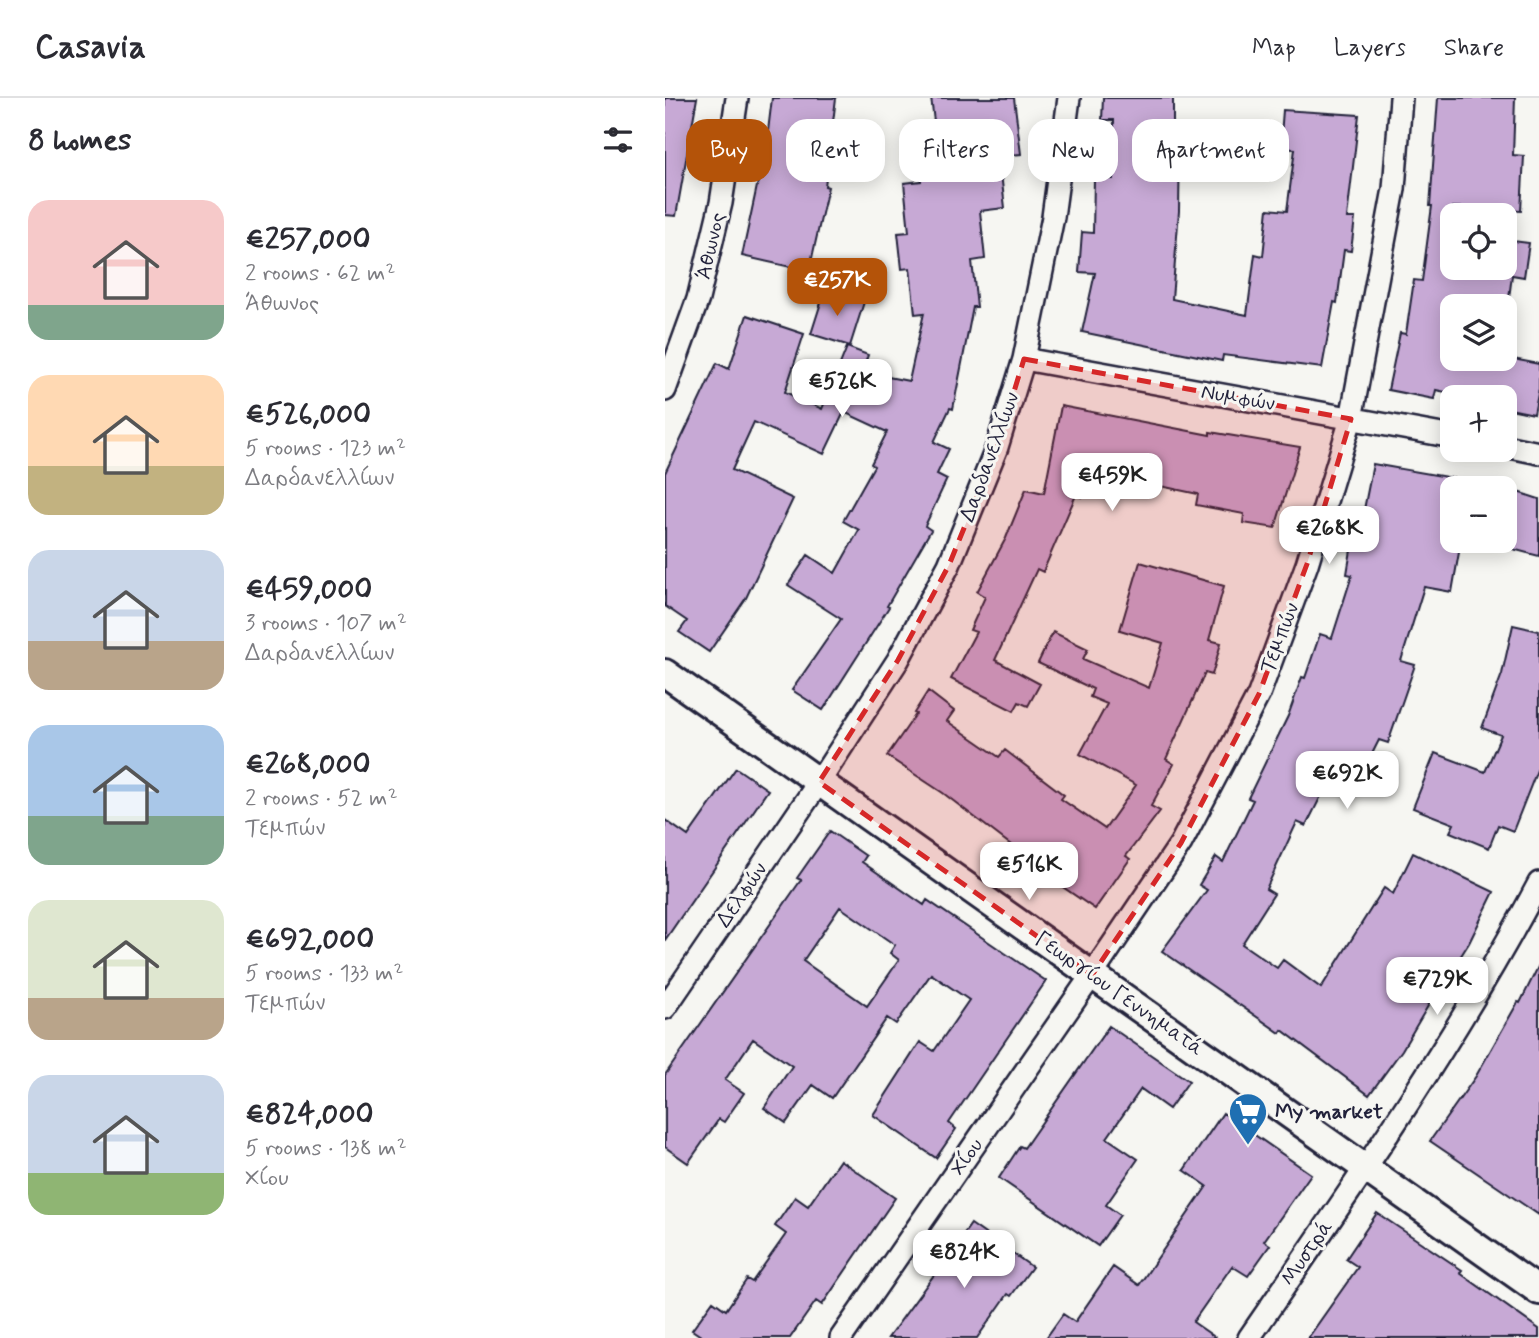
<!DOCTYPE html>
<html lang="en">
<head>
<meta charset="utf-8">
<style>
  body { margin:0; font-family:Mynerve,sans-serif; background:#f2f2f3; color:#2b2b33; height:100vh; display:flex; flex-direction:column; font-size:26px; white-space:nowrap }
  * { box-sizing:border-box; margin:0 }
  p { font-size:23px; color:#7c7c81 }
  .icon { flex:none; width:38px; height:38px; fill:none; stroke:currentColor; stroke-width:2; stroke-linecap:round; stroke-linejoin:round }
  .map { position:relative; flex:1; overflow:hidden }
  .details { display:flex; flex-direction:column; background:#fff; width:665px }
  .details>* { flex:none }
  .hud { position:absolute; left:21px; top:21px; width:665px; height:63px; display:flex; gap:14px }
  .fabs { position:absolute; left:775px; top:105px; display:grid; gap:14px }
  .fabs a { display:grid; place-items:center; width:77px; height:77px; border-radius:14px; background:#fff; box-shadow:0 4px 18px #0003; font-size:35px }
  .price { position:absolute; translate:-50% -60px; padding:0 16px; border-radius:14px; background:#fff; color:#222; font-size:23px; line-height:46px; filter:drop-shadow(0 2px 4px #0008) }
  .price::after { content:''; position:absolute; left:50%; top:42px; width:21px; height:16px; margin-left:-10px; background:inherit; clip-path:polygon(0 0,100% 0,50% 100%) }
  .price.on { background:#b45309; color:#fff }
  ul { padding:0; list-style:none }
  li { display:flex; align-items:center; gap:21px; height:175px; padding:0 28px }
  li span { display:grid; place-items:center; flex:none; width:196px; height:140px; border-radius:21px; color:#555 }
  li>.icon { margin-inline-start:auto }
  span .icon { width:84px; height:84px; fill:#fffc; stroke-width:1 }
  li b { font-size:30px }
  h2 { display:flex; justify-content:space-between; align-items:center; height:84px; padding:0 28px; font-size:30px }
  .tag { padding:0 24px; border-radius:21px; background:#fff; box-shadow:0 4px 18px #0003; font-size:24px; line-height:63px }
  .tag.on { background:#b45309; color:#fff }
  header { display:flex; align-items:center; gap:42px; box-sizing:border-box; height:98px; padding:0 35px; background:#fff; border-bottom:2px solid #e1e1e2 }
  header strong { font-size:33px }
  nav { display:flex; gap:38px; margin-inline-start:auto; font-size:24px }
  main { display:flex; flex:1; min-height:0 }
  .map>svg:first-child { display:block }
</style>
</head>
<body>
<header>
<strong>Casavia</strong>
<nav><a>Map</a><a>Layers</a><a>Share</a></nav>
</header>
<main>
<section class="details">
<h2>8 homes<svg class="icon" aria-label="filters" viewBox="0 0 24 24"><path d="M4 7h16M4 17h16"/><circle cx="9" cy="7" r="2"/><circle cx="15" cy="17" r="2"/></svg></h2>
<ul>
<li><span style="background:linear-gradient(#f6c9c9 75%,#7fa58c 0)"><svg class="icon" aria-label="home" viewBox="0 0 24 24"><path d="M3 11l9-7 9 7M6 9v11h12V9"/></svg></span><div><b>€257,000</b><p>2 rooms · 62 m²</p><p>Άθωνος</p></div></li>
<li><span style="background:linear-gradient(#ffd9b3 65%,#c2b280 0)"><svg class="icon" aria-label="home" viewBox="0 0 24 24"><path d="M3 11l9-7 9 7M6 9v11h12V9"/></svg></span><div><b>€526,000</b><p>5 rooms · 123 m²</p><p>Δαρδανελλίων</p></div></li>
<li><span style="background:linear-gradient(#c9d6e8 65%,#b9a48a 0)"><svg class="icon" aria-label="home" viewBox="0 0 24 24"><path d="M3 11l9-7 9 7M6 9v11h12V9"/></svg></span><div><b>€459,000</b><p>3 rooms · 107 m²</p><p>Δαρδανελλίων</p></div></li>
<li><span style="background:linear-gradient(#a9c7e8 65%,#7fa58c 0)"><svg class="icon" aria-label="home" viewBox="0 0 24 24"><path d="M3 11l9-7 9 7M6 9v11h12V9"/></svg></span><div><b>€268,000</b><p>2 rooms · 52 m²</p><p>Τεμπών</p></div></li>
<li><span style="background:linear-gradient(#dfe7d0 70%,#b9a48a 0)"><svg class="icon" aria-label="home" viewBox="0 0 24 24"><path d="M3 11l9-7 9 7M6 9v11h12V9"/></svg></span><div><b>€692,000</b><p>5 rooms · 133 m²</p><p>Τεμπών</p></div></li>
<li><span style="background:linear-gradient(#c9d6e8 70%,#8fb573 0)"><svg class="icon" aria-label="home" viewBox="0 0 24 24"><path d="M3 11l9-7 9 7M6 9v11h12V9"/></svg></span><div><b>€824,000</b><p>5 rooms · 138 m²</p><p>Χίου</p></div></li>
</ul>
</section>
<div class="map">
<svg width="874" height="1240" viewBox="0 0 874 1240">
  <rect width="100%" height="100%" fill="#f6f6f2"/>
  <filter id="ink" filterUnits="userSpaceOnUse"><feTurbulence type="fractalNoise" baseFrequency=".0143" numOctaves="2"/><feDisplacementMap in="SourceGraphic" scale="14" xChannelSelector="R" yChannelSelector="G"/><feConvolveMatrix kernelMatrix="1 2 1 2 8 2 1 2 1" color-interpolation-filters="sRGB"/></filter>
  <g filter="url(#ink)">
    <path fill="#c7a9d5" stroke="#22223b" stroke-width="2" fill-rule="evenodd" d="M0 0H32L11 118 0 117Z
      M107 0H171L160 88 163 89 144 173 77 158 95 74 98 75Z
      M266 0H349L356 56 334 58 340 110 315 113 320 161 307 163 312 209H308L288 311 285 310 269 344 284 351 272 376 282 381 260 428 266 432 222 508 224 509 158 612 127 592 176 521 123 487 143 457 170 475 194 432 178 423 209 368 206 366 222 334 179 314 159 356 89 324 67 372 128 401 81 500 44 554 14 534 22 523 0 508V375L52 265 64 271 82 217 139 236 120 294 157 311 182 249 203 257 197 274 244 283 259 215 250 216 245 170 237 171 233 135 244 134 239 85 256 83 250 33 270 31Z
      M438 0H508V40H515L514 113 507 201 582 217 590 156 598 158 603 111 622 113 630 51 615 50 618 12 694 17 682 120H690L686 153 679 152 672 205 669 204 657 270 558 257 557 263 417 234 430 175 414 174 417 134 428 135 429 81H448L449 22H437Z
      M773 0H850L848 57 859 58 856 113 788 109V170H840V142L864 145 859 179 847 177 843 208H788V261H848L874 266V291L869 316 840 310V299H804L771 292 769 301 723 292 735 235 741 236 749 182 757 183 767 108H765Z
      M160 192 199 204 185 248 146 236Z
      M396 308 545 337V334L635 349 610 430 578 425 579 416 531 407 533 396 467 382 465 389 420 380 417 399 411 397 378 474 372 471 330 562 375 586 363 608 354 604 349 613 286 581 311 534 305 532 320 499 312 494 341 440 361 391 379 395Z
      M708 366 788 380V443H796L787 494 759 489 736 563 750 567 723 645 714 642 688 694 664 682 641 728 632 724 601 791 609 796 577 846 612 870 618 862 656 890 719 790 728 796 748 755 829 794 804 845 785 875 783 874 737 952 704 997 617 932 615 935 497 853 542 792 534 787 551 759 558 764 588 702 583 700 623 618 637 579 640 580 655 536 667 540 687 477 682 476 687 446 692 447Z
      M840 390 874 401V458L840 449Z
      M475 464 559 488 544 542 556 545 547 577 540 575 501 661 509 666 486 708 495 713 461 758 465 761 430 811 370 770 372 767 278 695 222 658 251 616 249 615 263 593 289 613 282 623 334 659 340 652 399 697 396 701 440 731 471 687 415 656 442 606 425 599 428 591 373 565 388 534 423 551 418 561 484 590 498 545 455 532Z
      M848 527 874 533V667L848 733 833 727 824 750 785 734 789 726 748 710 770 655 820 674 836 637 817 630 837 576Z
      M71 670 103 692 0 842V722L23 738Z
      M165 733 201 758 197 764 259 807 262 802 381 883 284 1025 291 1031 271 1060 208 1017 255 944 269 953 304 902 266 876 231 926 222 920 167 1000 148 987 121 1025 99 1010 127 968 88 941 60 982 79 995 59 1024 54 1021 23 1065 0 1049V977L136 782 132 780ZM175 809 230 847 225 855 234 862 202 908 138 863Z
      M874 867V1117L765 1043 811 978 853 904 855 905Z
      M444 928 524 983 504 1011 476 991 442 1040 473 1061 441 1107 455 1117 433 1148 334 1080 355 1048 359 1050Z
      M558 1015 646 1076 599 1143 605 1147 583 1178 567 1168 528 1224 551 1240H381L398 1216 410 1224 448 1169 474 1187 542 1088 519 1072Z
      M175 1062 230 1100 157 1207 151 1203 125 1240H39L27 1232 48 1203 61 1212 82 1181 87 1184 121 1136 110 1128 130 1099 143 1108Z
      M712 1115 797 1172 795 1175 874 1231V1240H643L693 1169 681 1161Z
      M306 1126 367 1169 346 1198 343 1196 312 1240H223Z"/>
    <g fill="none" stroke-linecap="round" stroke-linejoin="round">
      <g stroke="#22223b" stroke-width="26">
        <path id="minor" d="M359 261 788 339
          M0 292 33 201 56 105 72 0
          M840 348 874 355
          M0 910 154 684 233 562 284 467 332 349 359 261 388 119 404 0
          M176 1240 427 877 516 745 594 596 642 466 686 321 729 91 736 0
          M584 1240C686 1092 790 944 874 785"/>
      </g>
      <g stroke="#22223b" stroke-width="32">
        <path id="tertiary" d="M0 575 874 1193"/>
      </g>
      <use href="#minor" stroke="#f6f6f2" stroke-width="21"/>
      <use href="#tertiary" stroke="#f6f6f2" stroke-width="26"/>
    </g>
  </g>
  <path fill="#d62828" fill-opacity="0.2" stroke="#d62828" stroke-width="5" stroke-dasharray="14 9" stroke-linejoin="round" d="M359 261 686 321 642 466 594 596 516 745 427 877 154 684 233 562 284 467 332 349Z"/>
  <defs>
    <g id="supermarket-pin" transform="scale(2.0125)"><path d="M0 17L-7.5 6A9.5 9.5 0 1 1 7.5 6Z" fill="#1f6fb2" stroke="#f6f6f2"/><path d="M-6-5.5h2.5l.6 2H6L4.5 2H-2.5L-4.4-4H-6ZM-1.5 3.2a1.3 1.3 0 1 0 .1 0ZM3 3.2a1.3 1.3 0 1 0 .1 0Z" fill="#fff"/></g>
  </defs>
  <g fill-rule="evenodd">
    <use href="#supermarket-pin" x="583" y="1014"/>
  </g>
  <g text-anchor="middle" dominant-baseline="central" stroke-width="6" stroke-linejoin="round" paint-order="stroke">
    <g font-size="21" fill="#22223b" stroke="#f6f6f2">
      <text transform="translate(46 148) rotate(-77)">Άθωνος</text>
      <text transform="translate(573 300) rotate(10)">Νυμφών</text>
      <text transform="translate(325 359) rotate(-70)">Δαρδανελλίων</text>
      <text transform="translate(615 540) rotate(-69)">Τεμπών</text>
      <text transform="translate(77 797) rotate(-56)">Δελφών</text>
      <text transform="translate(454 896) rotate(35)">Γεωργίου Γεννηματά</text>
      <text transform="translate(302 1059) rotate(-55)">Χίου</text>
      <text transform="translate(642 1155) rotate(-55)">Μυστρά</text>
    </g>
    <g font-size="21" font-weight="bold" fill="#22223b" stroke="#f6f6f2" text-anchor="start">
      <text x="610" y="1014">My market</text>
    </g>
  </g>
</svg>
<div class="fabs">
<a><svg class="icon" aria-label="locate" viewBox="0 0 24 24"><circle cx="12" cy="12" r="6"/><path d="M12 2v4M12 18v4M2 12h4M18 12h4"/></svg></a>
<a><svg class="icon" aria-label="layers" viewBox="0 0 24 24"><path d="M12 4l9 5-9 5-9-5zM3 14l9 5 9-5"/></svg></a>
<a>+</a>
<a>−</a>
</div>
<b class="price on" style="left:172px;top:220px">€257K</b>
<b class="price" style="left:177px;top:321px">€526K</b>
<b class="price" style="left:447px;top:415px">€459K</b>
<b class="price" style="left:664px;top:468px">€268K</b>
<b class="price" style="left:682px;top:713px">€692K</b>
<b class="price" style="left:364px;top:804px">€516K</b>
<b class="price" style="left:772px;top:919px">€729K</b>
<b class="price" style="left:299px;top:1192px">€824K</b>
<div class="hud">
<a class="tag on">Buy</a>
<a class="tag">Rent</a>
<a class="tag">Filters</a>
<a class="tag">New</a>
<a class="tag">Apartment</a>
</div>
</div>
</main>
</body>
</html>
